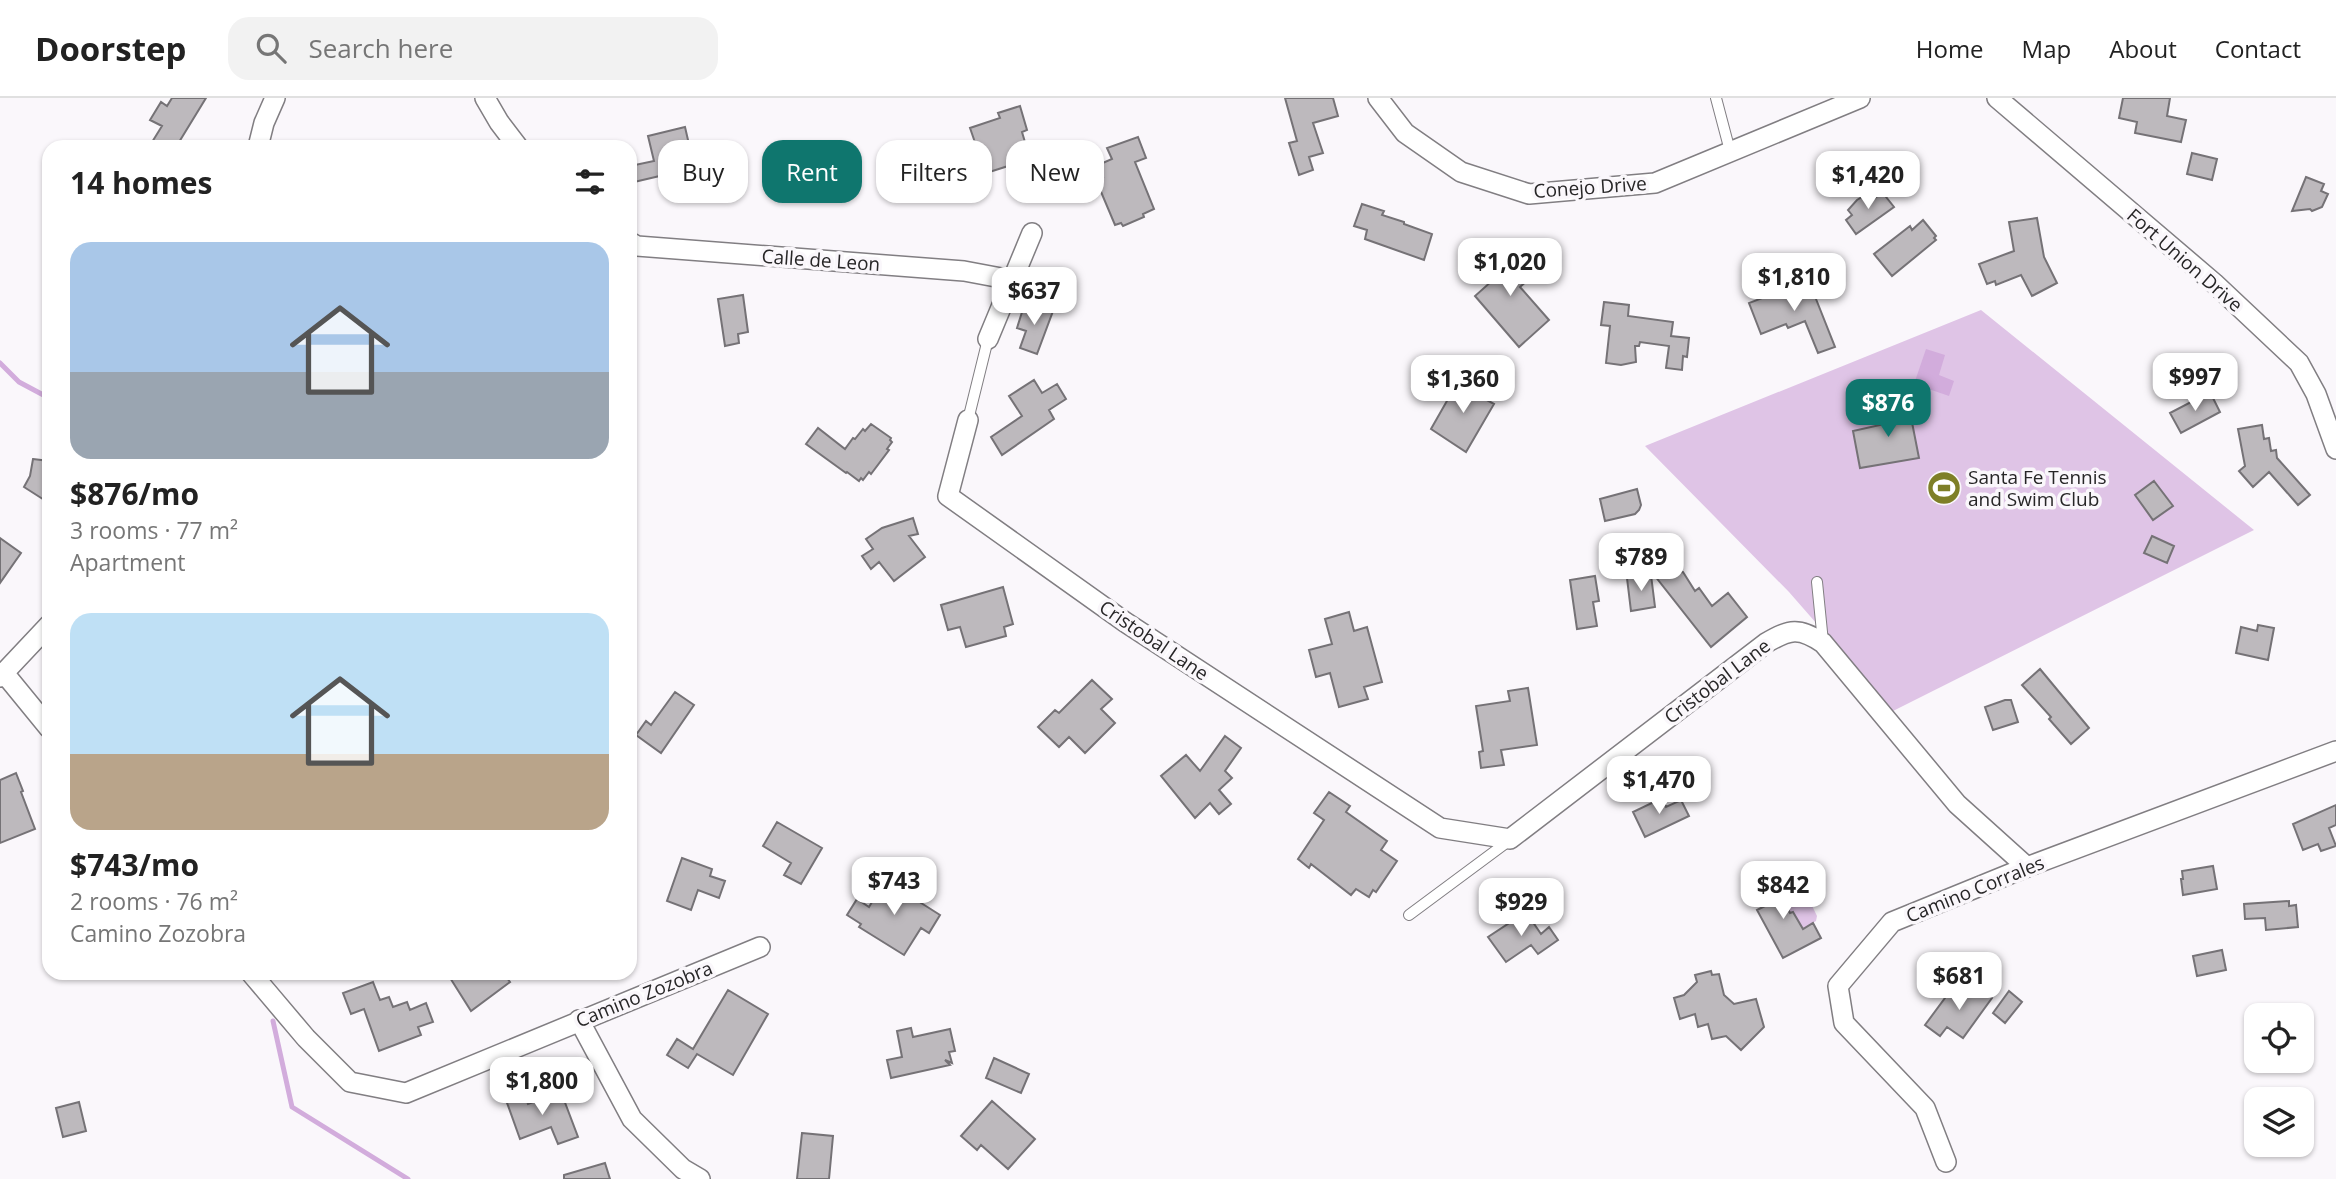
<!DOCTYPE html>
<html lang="en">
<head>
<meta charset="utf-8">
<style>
  body { margin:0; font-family:"Open Sans",sans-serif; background:#f2f2f2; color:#222; height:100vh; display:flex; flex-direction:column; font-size:26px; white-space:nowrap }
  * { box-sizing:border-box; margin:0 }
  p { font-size:23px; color:#767676 }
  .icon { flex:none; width:38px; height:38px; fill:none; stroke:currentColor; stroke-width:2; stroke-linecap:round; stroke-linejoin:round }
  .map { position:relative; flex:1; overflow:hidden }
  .details { position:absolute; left:42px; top:42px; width:595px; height:840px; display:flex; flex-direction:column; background:#fff; border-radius:21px; box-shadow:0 2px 5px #0004 }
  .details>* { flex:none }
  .hud { position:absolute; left:658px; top:42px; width:665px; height:63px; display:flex; gap:14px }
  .fabs { position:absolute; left:2244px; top:905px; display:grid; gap:14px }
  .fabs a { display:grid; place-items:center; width:70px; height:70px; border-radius:14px; background:#fff; box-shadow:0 2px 5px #0004; font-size:35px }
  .price { position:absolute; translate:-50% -60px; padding:0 16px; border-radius:14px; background:#fff; color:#222; font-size:23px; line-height:46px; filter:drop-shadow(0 2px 4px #0008) }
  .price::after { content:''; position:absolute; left:50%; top:42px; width:21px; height:16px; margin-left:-10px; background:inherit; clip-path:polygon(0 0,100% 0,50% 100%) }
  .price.active { background:#0f766e; color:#fff }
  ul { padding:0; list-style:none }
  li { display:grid; align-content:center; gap:14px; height:371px; padding:0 28px }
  li span { display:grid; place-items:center; height:217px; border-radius:21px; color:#555 }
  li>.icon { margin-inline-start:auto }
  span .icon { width:126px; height:126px; fill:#fffc; stroke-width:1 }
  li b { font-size:30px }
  h2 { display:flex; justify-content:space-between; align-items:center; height:84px; padding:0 28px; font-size:30px }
  .tag { padding:0 24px; border-radius:21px; background:#fff; box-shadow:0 2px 5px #0004; font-size:24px; line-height:63px }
  .tag.active { background:#0f766e; color:#fff }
  header { display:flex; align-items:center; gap:42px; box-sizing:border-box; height:98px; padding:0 35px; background:#fff; border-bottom:2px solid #e0e0e0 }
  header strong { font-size:33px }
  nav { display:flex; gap:38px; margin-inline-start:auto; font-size:24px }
  .search { width:490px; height:63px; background:#f2f2f2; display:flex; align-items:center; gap:18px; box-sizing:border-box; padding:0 24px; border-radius:21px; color:#767676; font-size:26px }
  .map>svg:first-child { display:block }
</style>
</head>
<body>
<header>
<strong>Doorstep</strong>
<div class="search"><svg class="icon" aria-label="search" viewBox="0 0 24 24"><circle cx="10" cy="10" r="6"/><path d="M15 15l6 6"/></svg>Search here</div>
<nav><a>Home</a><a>Map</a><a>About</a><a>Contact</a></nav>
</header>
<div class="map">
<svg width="2336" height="1081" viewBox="0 0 2336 1081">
  <rect width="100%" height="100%" fill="#faf7fb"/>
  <path fill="#dfc4e6" d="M1981 212 2254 432 1893 613 1789 494 1645 348Z
    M1788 778H1796L1800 783 1817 818 1816 823 1799 833 1793 814 1790 815 1775 786Z"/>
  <path fill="#d2acdc" d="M1926 251 1945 257 1939 277 1954 283 1949 298 1914 286Z"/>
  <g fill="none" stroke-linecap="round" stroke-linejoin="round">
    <path stroke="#d2acdc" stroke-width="5" d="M0 265 19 284 49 300
      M273 923 292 1009 408 1081"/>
  </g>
  <path fill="#bdb9bd" stroke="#757276" stroke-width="2" d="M172 0H206L176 49H149L162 28 150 22 161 4 167 8Z
    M1285 0H1333L1338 18 1313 25 1323 55 1309 59 1313 72 1299 77 1289 45 1297 43Z
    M2123 0H2170L2167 18 2186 22 2181 44 2135 35 2137 24 2119 20Z
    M1020 8 1027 32 1022 34 1030 61 980 77 974 58 979 56 970 30 1000 20 998 15Z
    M685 29 691 55 707 51 711 71 700 74 703 89 669 97 664 77 630 85V68L654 63 648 38Z
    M1138 39 1146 60 1135 64 1154 111 1143 116 1144 119 1123 128 1121 125 1115 127 1096 82 1103 79 1098 67 1112 61 1107 50Z
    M2192 55 2217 61 2212 82 2187 76Z
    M2306 79 2324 86 2321 93 2328 96 2322 109 2312 113 2310 111 2292 113Z
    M1870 94 1875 100 1882 94 1894 109 1856 136 1846 122 1852 117 1848 112 1857 102Z
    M1362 106 1384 113 1382 117 1404 124V126L1432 136 1424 162 1365 141 1367 132 1354 128Z
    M2037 120 2044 159 2057 185 2032 198 2021 177 1996 187 1995 183 1987 186 1979 166 2014 153 2009 124Z
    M1923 122 1936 138 1934 140 1936 142 1892 178 1874 156 1910 128 1912 132Z
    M1503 149 1530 180 1520 189 1549 222 1519 249 1475 198 1493 182 1481 168Z
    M1801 182 1819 186 1816 201 1835 249 1818 255 1805 223 1788 230 1786 226 1761 236 1749 205 1794 188Z
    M743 197 748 234 738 236 739 245 725 248 718 201Z
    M1604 204 1629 207 1628 218 1673 224 1671 238 1689 240 1687 259 1683 258 1682 272 1666 270 1669 248 1640 244 1639 248H1635L1636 264 1621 267 1606 265 1610 228 1601 227Z
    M1032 205 1053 213 1037 256 1020 250 1026 233 1017 230 1023 211 1026 212 1028 207 1031 208Z
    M1466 281 1488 292 1483 300 1494 306 1466 354 1431 331 1456 287 1462 290Z
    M1034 282 1042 295 1057 286 1066 301 1049 312 1054 321 1002 357 991 339 1022 318 1009 298Z
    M2210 294 2220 314 2181 335 2170 315Z
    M1908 304 1919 360 1860 370 1853 333 1889 325 1886 308Z
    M871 326 891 340 890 342 892 344 887 351 889 352 871 376 869 374 863 382 861 380 859 383 847 374 846 375 806 346 818 330 845 351 853 340 855 341 863 331 865 333Z
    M2262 327 2264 341 2269 340 2271 353 2276 352 2277 360 2310 397 2298 407 2269 374 2253 389 2239 373 2245 368 2238 331Z
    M33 361 49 363V405L24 389 30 378Z
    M2154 383 2173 408 2153 422 2135 397Z
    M1637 391 1641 407 1639 412 1635 416 1605 423 1600 401Z
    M913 420 918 436 909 438 925 459 894 483 879 464 871 471 862 458 873 451 866 441 882 430Z
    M2152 438 2174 448 2167 465 2144 455Z
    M0 440 21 455 0 485Z
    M1683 474 1695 493 1699 490 1712 508 1728 495 1747 519 1711 549 1655 478Z
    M1651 477 1655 509 1631 513 1627 480Z
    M1595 478 1599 503 1593 504 1597 528 1577 531 1570 482Z
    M1003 489 1013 526 1004 529 1006 538 966 549 960 529 948 532 941 507Z
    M1349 514 1354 533 1367 529 1382 584 1364 589 1368 601 1339 609 1330 575 1316 579 1309 552 1332 546 1325 521Z
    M2258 527 2274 530 2268 562 2236 555 2241 529 2257 533Z
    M2040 571 2089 630 2071 646 2049 621 2051 619 2022 587Z
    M1092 582 1112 601 1101 611 1115 625 1085 655 1069 639 1059 649 1038 629 1055 612 1059 615Z
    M1528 590 1537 647 1501 652 1504 667 1481 670 1479 654 1483 653 1476 608 1510 603 1508 593Z
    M675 594 694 607 661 655 636 637 646 623 651 627Z
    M2005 602H2011L2018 624 1993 632 1985 609Z
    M1225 638 1241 650 1225 673 1232 680 1219 692 1231 706 1219 716 1210 705 1195 720 1161 678 1186 657 1200 673Z
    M16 675 23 693 21 694 35 731 0 745V682Z
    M1329 694 1350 708 1346 714 1387 743 1381 752 1397 763 1376 794 1373 792 1369 799 1356 791 1351 797 1311 766 1309 770 1298 761 1324 722 1314 715Z
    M1662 700 1666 709 1681 702 1689 718 1645 739 1633 714Z
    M2336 707V727L2329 730 2336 748 2321 753 2318 746 2303 752 2293 726Z
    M777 724 822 750 801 786 784 777 791 765 763 748Z
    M682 760 712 771 710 778 725 783 719 800 698 792 691 812 667 803Z
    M2213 768 2217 791 2183 797 2181 781H2183L2182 773Z
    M1770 778 1790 815 1793 814 1803 831 1813 825 1821 840 1783 860 1757 812 1765 808 1754 787Z
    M885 782 940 817 929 835 921 830 904 857 859 829 861 826 847 817 857 801 869 809Z
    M2289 803V808L2296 807 2298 829 2266 832 2265 820 2245 821 2244 806Z
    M1526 814 1541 836 1549 829 1558 842 1538 856 1531 847 1506 864 1488 839Z
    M2222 852 2226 872 2197 878 2193 858Z
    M1711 873 1712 877 1719 876 1724 897 1734 906 1756 901 1764 929 1741 952 1726 938 1712 941 1708 926 1698 929 1695 916 1680 921 1674 900 1684 897 1697 884 1695 877Z
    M447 875H503L510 884 471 913Z
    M373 884 380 902 389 899 393 909 407 904 410 912 426 905 433 924 418 929 421 937 379 953 364 911 351 916 343 895Z
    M1970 884 1992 900 1963 940 1947 929 1940 938 1925 927 1948 896 1957 903Z
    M728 892 768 916 733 977 697 956 688 970 667 957 677 941 693 951Z
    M2009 893 2022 904 2005 925 1993 915Z
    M911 930 913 939 950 931 955 953 949 954 952 965 945 962 950 967 891 980 887 962 902 959 897 933Z
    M994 960 1029 976 1021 995 986 980Z
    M561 994 578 1039 558 1046 551 1029 520 1041 506 1002 524 995 528 1006Z
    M992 1003 1035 1041 1008 1071 981 1047 977 1052 961 1038Z
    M79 1004 86 1033 63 1039 56 1010Z
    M802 1035 833 1038 829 1081H797Z
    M605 1065 610 1081H564V1077Z"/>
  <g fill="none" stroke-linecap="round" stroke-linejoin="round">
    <g stroke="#817e82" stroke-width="12">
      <path id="service" d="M1716 0 1730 53
        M968 322 988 241
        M1817 484 1823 544
        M1409 817 1510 742"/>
    </g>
    <g stroke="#817e82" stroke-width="22">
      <path id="minor" d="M485 0 499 24 518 49
        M1378 0 1405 35 1461 74 1529 96 1655 85 1860 0
        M1997 0 2214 185 2299 265 2316 296 2336 351
        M258 49 264 25 275 0
        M630 144 637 148 964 173 1012 182
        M988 241 1032 135
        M968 322 948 398 1125 524 1440 730 1510 741 1766 545C1790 531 1799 529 1823 545L1957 706 2027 769
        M4 575 49 630
        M0 579 49 527
        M251 875 306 940 350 984 406 995 760 849
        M579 922 632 1021 683 1071 700 1081
        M1946 1064 1925 1010 1844 925 1838 888 1892 824 2027 769 2336 653"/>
    </g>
    <use href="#service" stroke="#fff" stroke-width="10"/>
    <use href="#minor" stroke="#fff" stroke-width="19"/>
  </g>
  <defs>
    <g id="stadium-disc" transform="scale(1.75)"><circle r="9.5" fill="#7e7f27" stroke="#faf7fb"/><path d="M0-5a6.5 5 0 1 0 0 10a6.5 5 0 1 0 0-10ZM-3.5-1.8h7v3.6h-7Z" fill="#fff"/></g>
  </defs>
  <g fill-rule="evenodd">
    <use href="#stadium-disc" x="1944" y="390"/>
  </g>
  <g text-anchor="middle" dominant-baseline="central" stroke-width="7" stroke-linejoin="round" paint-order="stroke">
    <g font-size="19" fill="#272627" stroke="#faf7fb">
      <text transform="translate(1590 89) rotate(-4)">Conejo Drive</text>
      <text transform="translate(821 162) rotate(4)">Calle de Leon</text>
      <text transform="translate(2185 162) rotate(41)">Fort Union Drive</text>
      <text transform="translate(1154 542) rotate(34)">Cristobal Lane</text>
      <text transform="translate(1717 583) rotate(-37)">Cristobal Lane</text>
      <text transform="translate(1975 791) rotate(-22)">Camino Corrales</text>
      <text transform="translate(644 896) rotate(-22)">Camino Zozobra</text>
    </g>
    <g font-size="19" fill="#272627" stroke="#faf7fb" text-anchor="start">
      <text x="1968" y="379">Santa Fe Tennis<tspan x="1968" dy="22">and Swim Club</tspan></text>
    </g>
  </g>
</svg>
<div class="fabs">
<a><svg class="icon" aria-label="locate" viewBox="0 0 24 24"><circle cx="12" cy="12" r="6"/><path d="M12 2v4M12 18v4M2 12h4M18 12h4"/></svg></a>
<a><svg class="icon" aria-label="layers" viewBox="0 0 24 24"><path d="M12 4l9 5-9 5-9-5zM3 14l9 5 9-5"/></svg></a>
</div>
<b class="price" style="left:1868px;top:113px">$1,420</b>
<b class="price" style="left:1510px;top:200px">$1,020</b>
<b class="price" style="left:1794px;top:215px">$1,810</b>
<b class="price" style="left:1034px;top:229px">$637</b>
<b class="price" style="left:2195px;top:315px">$997</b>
<b class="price" style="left:1463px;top:317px">$1,360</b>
<b class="price active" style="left:1888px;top:341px">$876</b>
<b class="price" style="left:1641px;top:495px">$789</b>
<b class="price" style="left:1659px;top:718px">$1,470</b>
<b class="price" style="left:894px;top:819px">$743</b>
<b class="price" style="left:1783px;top:823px">$842</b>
<b class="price" style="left:1521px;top:840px">$929</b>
<b class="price" style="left:1959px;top:914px">$681</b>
<b class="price" style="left:542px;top:1019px">$1,800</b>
<div class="hud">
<a class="tag">Buy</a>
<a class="tag active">Rent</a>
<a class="tag">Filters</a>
<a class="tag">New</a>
</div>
<section class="details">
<h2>14 homes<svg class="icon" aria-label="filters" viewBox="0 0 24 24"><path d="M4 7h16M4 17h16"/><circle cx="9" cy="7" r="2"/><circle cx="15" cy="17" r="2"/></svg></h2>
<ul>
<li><span style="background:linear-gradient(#a9c7e8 60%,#9aa5b1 0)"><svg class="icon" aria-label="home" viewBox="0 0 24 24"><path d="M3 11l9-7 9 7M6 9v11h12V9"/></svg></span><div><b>$876/mo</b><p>3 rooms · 77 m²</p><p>Apartment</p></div></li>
<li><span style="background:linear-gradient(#bfe0f5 65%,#b9a48a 0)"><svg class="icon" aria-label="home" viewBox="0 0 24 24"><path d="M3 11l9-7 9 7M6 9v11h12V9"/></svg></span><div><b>$743/mo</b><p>2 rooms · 76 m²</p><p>Camino Zozobra</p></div></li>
</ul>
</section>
</div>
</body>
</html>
